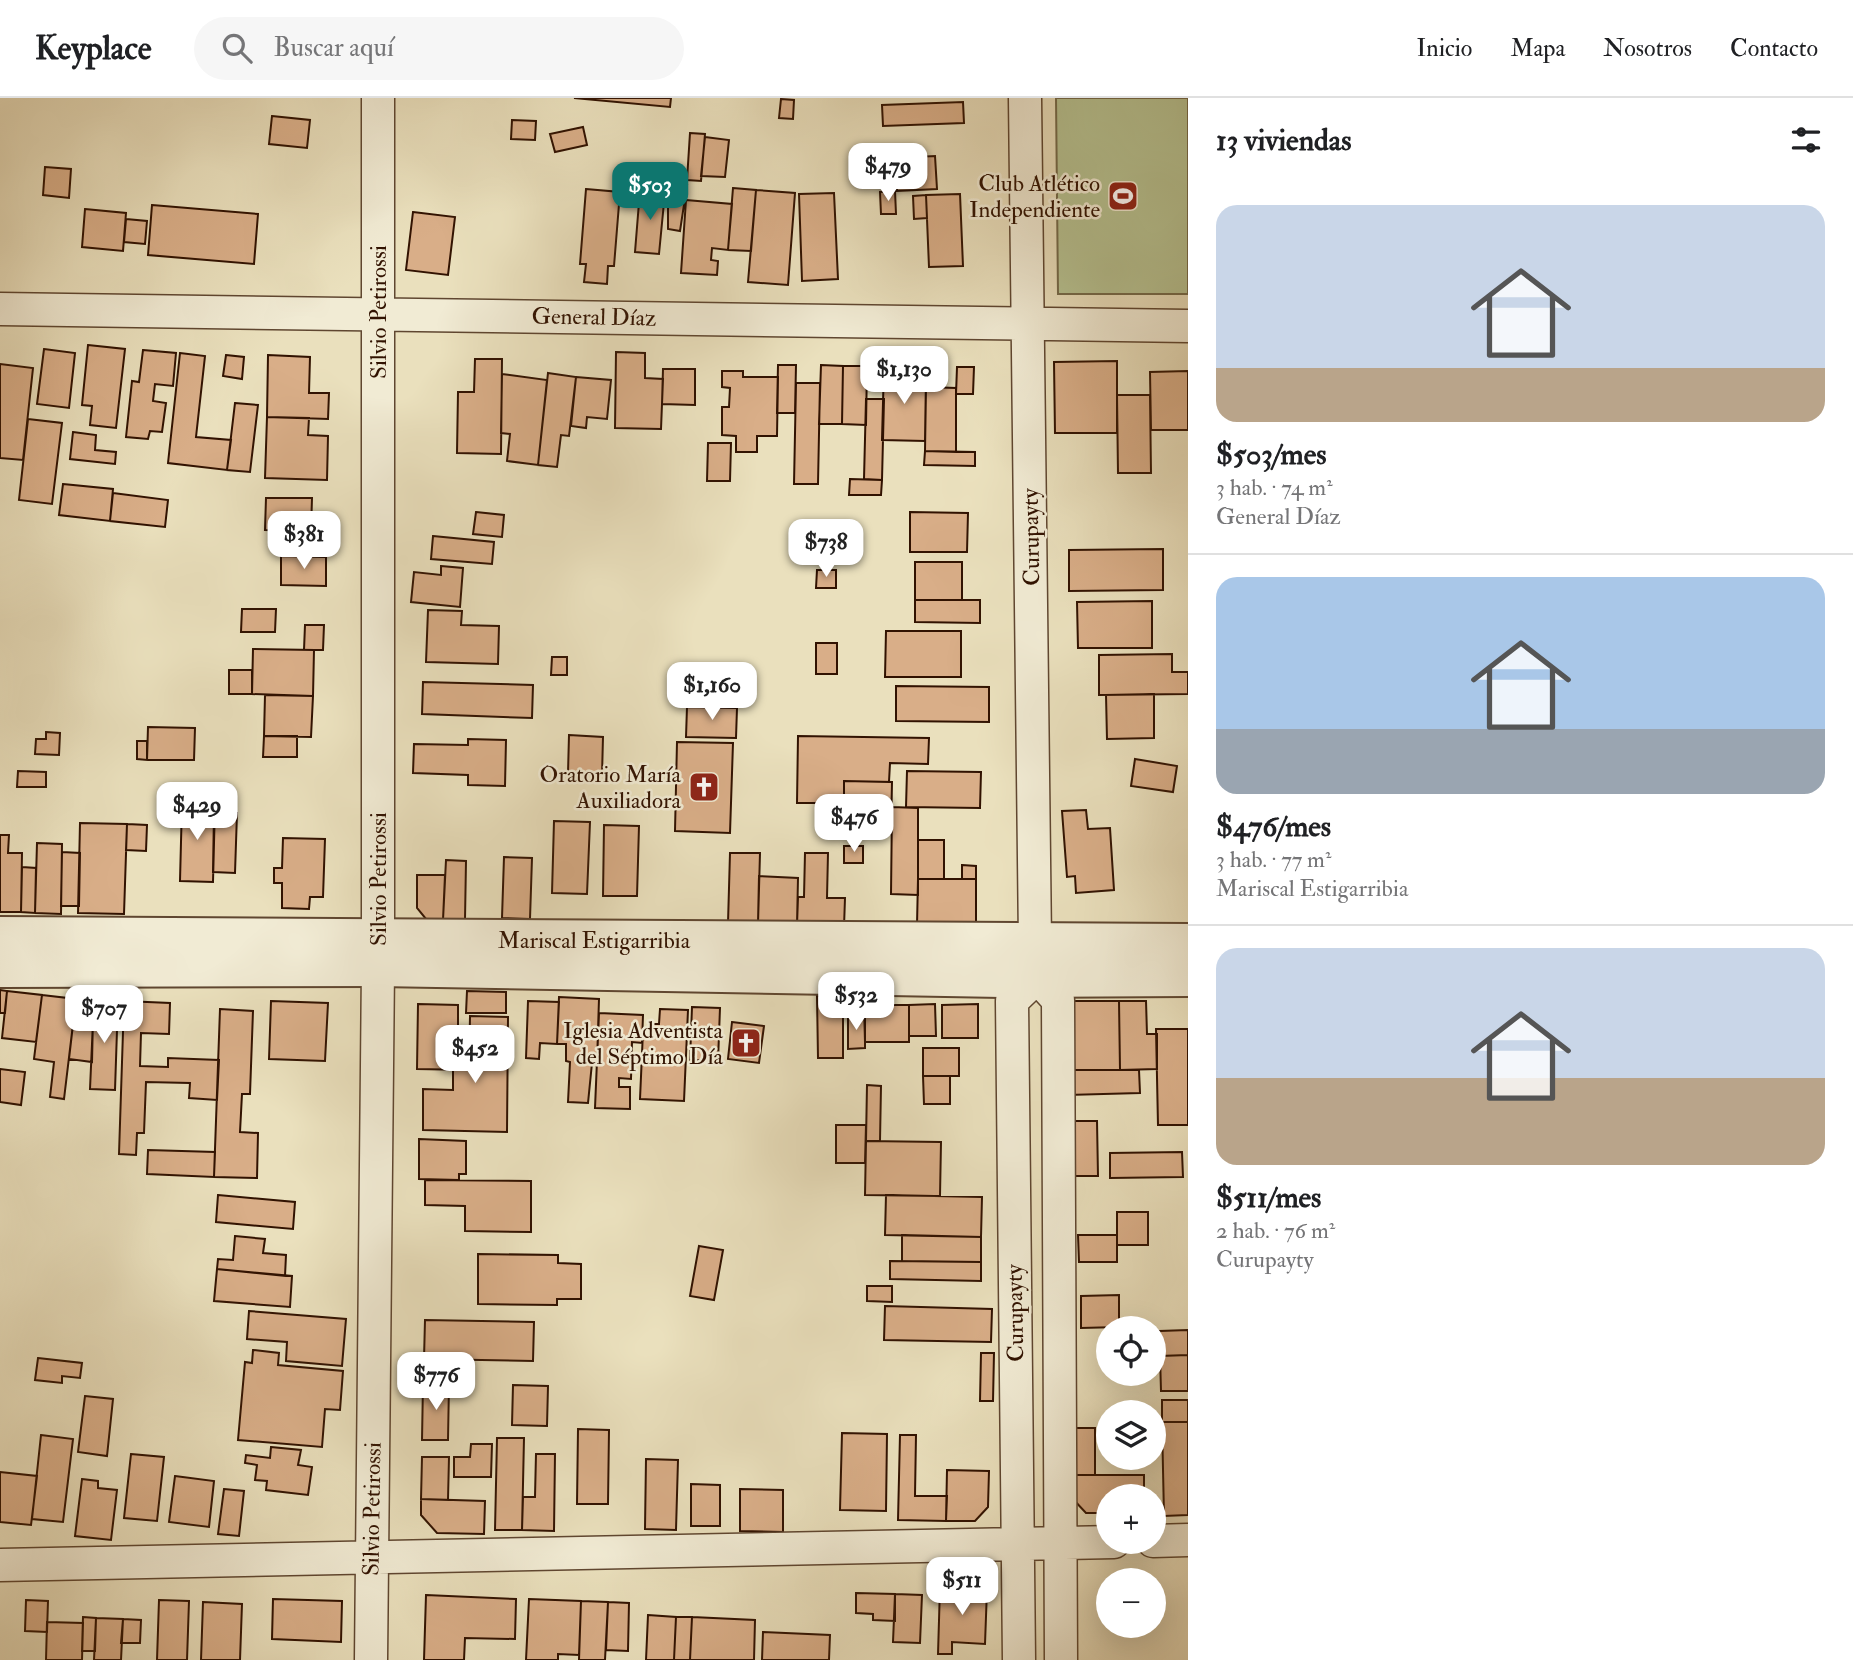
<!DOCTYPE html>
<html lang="es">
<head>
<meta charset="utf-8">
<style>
  body { margin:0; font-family:"IM FELL Double Pica",serif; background:#f6f6f6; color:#202124; height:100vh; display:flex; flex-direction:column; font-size:26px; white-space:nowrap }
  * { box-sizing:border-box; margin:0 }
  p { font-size:23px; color:#757577 }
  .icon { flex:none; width:38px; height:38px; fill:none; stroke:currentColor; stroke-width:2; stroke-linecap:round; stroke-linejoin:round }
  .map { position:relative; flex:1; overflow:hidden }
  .side { display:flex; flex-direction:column; background:#fff; width:665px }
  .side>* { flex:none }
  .fabs { position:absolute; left:1096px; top:1218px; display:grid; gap:14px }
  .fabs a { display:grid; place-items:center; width:70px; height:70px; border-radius:50%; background:#fff; box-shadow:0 7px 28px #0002; font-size:35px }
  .price { position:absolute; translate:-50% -60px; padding:0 16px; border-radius:14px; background:#fff; color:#222; font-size:23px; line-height:46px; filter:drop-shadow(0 2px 4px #0008) }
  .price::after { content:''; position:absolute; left:50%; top:42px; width:21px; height:16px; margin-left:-10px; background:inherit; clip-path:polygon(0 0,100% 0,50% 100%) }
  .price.current { background:#0f766e; color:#fff }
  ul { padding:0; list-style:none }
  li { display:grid; align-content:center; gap:14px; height:371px; padding:0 28px }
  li+li { border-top:2px solid #e0e0e0 }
  li span { display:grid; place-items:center; height:217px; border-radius:21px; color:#555 }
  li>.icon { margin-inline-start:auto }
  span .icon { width:126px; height:126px; fill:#fffc; stroke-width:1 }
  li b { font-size:30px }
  h2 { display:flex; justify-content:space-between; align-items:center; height:84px; padding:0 28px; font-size:30px }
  header { display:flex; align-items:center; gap:42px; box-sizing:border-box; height:98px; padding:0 35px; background:#fff; border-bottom:2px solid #e0e0e0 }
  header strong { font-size:33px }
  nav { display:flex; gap:38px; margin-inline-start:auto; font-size:24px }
  .search { width:490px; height:63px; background:#f6f6f6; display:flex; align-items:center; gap:18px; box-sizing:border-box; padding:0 24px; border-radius:38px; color:#757577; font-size:26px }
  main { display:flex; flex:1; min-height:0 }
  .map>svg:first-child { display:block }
</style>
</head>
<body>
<header>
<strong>Keyplace</strong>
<div class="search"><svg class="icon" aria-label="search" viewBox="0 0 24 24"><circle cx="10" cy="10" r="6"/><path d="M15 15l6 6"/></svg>Buscar aquí</div>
<nav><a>Inicio</a><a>Mapa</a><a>Nosotros</a><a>Contacto</a></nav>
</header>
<main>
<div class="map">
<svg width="1188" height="1562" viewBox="0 0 1188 1562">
  <rect width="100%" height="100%" fill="#eae0bd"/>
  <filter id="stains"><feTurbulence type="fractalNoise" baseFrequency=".00286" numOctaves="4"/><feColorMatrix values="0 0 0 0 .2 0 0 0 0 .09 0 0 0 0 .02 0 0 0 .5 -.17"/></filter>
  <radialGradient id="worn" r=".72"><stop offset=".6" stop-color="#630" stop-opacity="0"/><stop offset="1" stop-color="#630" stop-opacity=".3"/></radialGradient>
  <path fill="#b6c292" stroke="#746a4a" stroke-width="2" d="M1056 0H1188V196H1058Z"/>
  <path fill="#d9ae88" stroke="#311201" stroke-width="2" d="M574 0H671L670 9Z
    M781 1 794 2 793 21 779 20Z
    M963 4 964 25 883 28 882 7Z
    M272 18 310 22 307 50 269 46Z
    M512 22 536 23 535 42 511 41Z
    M583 29 587 47 555 54 550 36Z
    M690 35 705 36 701 83 687 82Z
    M705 39 729 42 725 79 701 78Z
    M935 58 937 91 897 93 896 60Z
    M45 69 71 71 69 100 43 97Z
    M668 86 687 87 680 133 668 131Z
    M733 90 756 92 751 153 728 152Z
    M586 91 620 94 614 168H608L607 186 584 184 586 166H580Z
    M640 92 665 94 659 156 635 154Z
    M756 92 795 95 788 187 748 184Z
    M895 93 896 116H881L880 94Z
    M834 95 838 181 802 183 799 96Z
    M960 96 963 168 929 169 926 97Z
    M926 97 927 120 914 121 913 98Z
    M686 102 732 106 728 152 712 150 711 162 718 163 717 177 681 175Z
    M152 107 258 116 254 166 148 157Z
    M85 111 126 115 123 153 82 149Z
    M413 114 455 119 448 177 406 172Z
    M126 121 147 123 145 146 124 144Z
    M88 247 125 251 116 330 90 327 92 308 82 307Z
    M44 251 75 255 69 310 37 306Z
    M143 252 176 255 173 288 155 286 153 303 166 305 162 334 150 333 148 341 126 339 132 283 139 284Z
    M616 254 645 255V280L663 281 661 331 615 330Z
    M180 255 205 258 196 339 231 342 227 372 168 365Z
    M226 257 244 259 242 281 223 278Z
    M268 257 310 259 309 295H329L328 321 267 319Z
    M475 261H502L501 356 457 355 458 294H474Z
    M1117 263V335H1055L1054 264Z
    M0 266 33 270 23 362 0 360Z
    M778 267H796L795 315H777Z
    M821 267 843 268 842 326H819Z
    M843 268H867L866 327 842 326Z
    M884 268H901V277L926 278 925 343 882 342Z
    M957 269H974L973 296H956Z
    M663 271H695V307L662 306Z
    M722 273H743V279H778L777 338H757V354H736V338L722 337V309H729L730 290 722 289Z
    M1188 273V332H1151L1150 274Z
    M548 275 576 279 569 338 561 337 557 369 538 367Z
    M502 276 547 282 538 367 507 363 510 336 501 335Z
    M576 279 611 282 607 321 587 319 586 330 571 328Z
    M796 285H820L818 386H794Z
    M926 289 956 290V354L925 353Z
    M1117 297H1150L1151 375H1118Z
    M866 301H884L882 382 864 381Z
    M235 305 258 307 250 374 227 372Z
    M267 319 309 320 308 337 328 338 327 382 265 380Z
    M28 321 62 325 52 406 19 402Z
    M73 334 96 337 95 352 116 354 115 366 70 361Z
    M708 345H731L730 383H707Z
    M925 353 975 354V368L924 367Z
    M850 381 882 382 881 397H849Z
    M63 386 113 391 110 423 59 417Z
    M113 395 168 402 165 429 110 423Z
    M266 400H312L311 433 265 432Z
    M476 414 504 417 502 439 473 436Z
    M910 414 968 415 967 454H910Z
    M433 438 494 444 492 466 431 461Z
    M1163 451V492L1069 493V452Z
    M281 458 326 459V488L281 487Z
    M915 464H962V502H915Z
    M441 468 463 470 460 509 411 504 414 474 441 477Z
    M817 472H836V490H816Z
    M915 502H980V525L915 524Z
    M1152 503V550H1078L1077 504Z
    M242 511H276L275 534H241Z
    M428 512 462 513 461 527 499 528 498 566 426 564Z
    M305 527H324L323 552H304Z
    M886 533H961V579H885Z
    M816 545H837V576H816Z
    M253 551 314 552 313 598 252 596Z
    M1172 556V574H1188V596L1099 597V557Z
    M552 559H567V577H551Z
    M229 572H252V596H229Z
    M423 584 533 587 532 620 422 616Z
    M896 588 989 589V624L896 623Z
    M1154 596V640L1107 641 1106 597Z
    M265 597 313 598 311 639 264 638Z
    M687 609 737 610 736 640 686 639Z
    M148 629 195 630 194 662H147Z
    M46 634 60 635 59 657 35 656 36 641H46Z
    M569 637 603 639 602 677 568 675Z
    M264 638H297V659H263Z
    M798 638 929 640 928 666 890 665 889 684 844 683V705H797Z
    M468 641 506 642 505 688 468 687V677L413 675 414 646 468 647Z
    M137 643H147V662L137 661Z
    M677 644 733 645 730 735 675 733Z
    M1135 661 1177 668 1173 694 1131 688Z
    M18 673 46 674V689H17Z
    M907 673 981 674 980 710 906 709Z
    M844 683 892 684 891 736 844 735Z
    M182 705 215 706 213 784 180 783Z
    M892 709 918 710V797L891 796Z
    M1086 712 1088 731 1110 730 1114 792 1076 795 1075 778 1067 779 1062 713Z
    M214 715H237L235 775 213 774Z
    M554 723 590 724 587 796 552 795Z
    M80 725 127 726 124 816 78 815Z
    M127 726 147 727 146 753 126 752Z
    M604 727 639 728 637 798H603Z
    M0 737H9L8 755H22L21 814H0Z
    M283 740 325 741 323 799H310L309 811 282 810V785H274V770H282Z
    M918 742H944V781H918Z
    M37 745 62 746 61 816 35 815Z
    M844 748H863V765H844Z
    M62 754 80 755 79 808H61Z
    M730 755H760L758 826 728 825Z
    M805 755H828L827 800H845L844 829 797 827 798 799H804Z
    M504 759 532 760 530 821 502 820Z
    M446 762 466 763 465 822H443Z
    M962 767 976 768V781H962Z
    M22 769 36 770 35 815 21 814Z
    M417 777H445L443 822 426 821 417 810Z
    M759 778 798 780 797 827 758 826Z
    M918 781H976V828L917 827Z
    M0 892 7 893 5 915H0Z
    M7 893 42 897 36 944 2 940Z
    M467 893 506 894V915H466Z
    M42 897 76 901 64 1001 50 999 54 964 34 961Z
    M843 897V960H818L817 898Z
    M559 899 599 901 597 965H592L588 1005 568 1004 570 964 566 963V946H557Z
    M94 901 118 902 115 992 90 991Z
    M124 903 170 905 169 936 141 935 140 968 168 969V960L219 962 217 1002 189 1000 190 985 146 984 144 1035H137L136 1057 119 1056Z
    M271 903 328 905 325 963 269 961Z
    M528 903 559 904 557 946 540 945 539 961 526 960Z
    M1066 903H1119L1120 972H1067Z
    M1119 903H1146L1147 936H1157V971L1120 972Z
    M418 906 458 907V933H470L469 972 417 971Z
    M935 906 936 938H909V907Z
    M978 906V940H942V907Z
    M864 907H909V944H865Z
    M692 909 720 910 718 963 690 962Z
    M220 911 253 913 250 996H242L240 1034 258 1035 257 1080 214 1079Z
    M660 911 688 912 684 1003 640 1001 643 933 650 934 651 926H659Z
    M599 915 643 917 642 945 632 944 631 981 619 980V989H630V1011L595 1010Z
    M848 917H865V950L848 951Z
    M74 918 93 919 92 964 69 961Z
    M470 918 508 919 507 1034 423 1032V991L453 992V971L469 972Z
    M732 924 764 928 759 965 728 961Z
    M1156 931H1188V1027H1158Z
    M923 950H959V978H923Z
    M0 971 25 974 21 1007 0 1004Z
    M1067 972H1139L1140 995 1067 997Z
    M923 978H950V1006H924Z
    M867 987 881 988 880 1043H866Z
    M1059 1023H1097L1098 1078H1060Z
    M836 1027H866L865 1065H836Z
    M419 1041 466 1043V1076H459V1082L419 1081Z
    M866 1043 941 1044 940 1098 865 1097Z
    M148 1052 215 1054 214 1079 147 1076Z
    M1182 1054 1183 1079 1110 1080V1055Z
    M425 1082 531 1083V1134L465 1133V1108L425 1107Z
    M218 1097 295 1104 293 1131 216 1124Z
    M886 1097 982 1099 981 1139 885 1137Z
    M1117 1114H1148V1147H1117Z
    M902 1137 981 1139V1164L902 1163Z
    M1078 1137H1117V1164H1079Z
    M235 1138 265 1141 263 1155 286 1157 285 1178 217 1171 218 1161 233 1162Z
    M699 1148 723 1152 714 1202 690 1198Z
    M478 1156 558 1157V1165L581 1166V1201H557V1207L478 1206Z
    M890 1163 981 1164V1183L890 1181Z
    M217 1171 292 1178 290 1209 214 1203Z
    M867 1188H892V1204L867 1203Z
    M1119 1197V1229L1081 1230V1198Z
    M885 1208 992 1211 991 1244 884 1242Z
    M249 1213 346 1221 342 1268 286 1263 287 1244 247 1241Z
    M425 1222 534 1224 533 1263 424 1261Z
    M1188 1232V1257L1160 1258V1233Z
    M253 1252 279 1255 278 1267 343 1273 340 1312 325 1311 322 1349 238 1342 245 1264 252 1265Z
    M981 1255H994L993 1303H980Z
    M1188 1257V1293H1161L1160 1258Z
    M38 1260 82 1265 80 1280 62 1278V1285L35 1282Z
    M423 1286H449L448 1342H422Z
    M513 1287 548 1288 547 1328 512 1327Z
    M85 1298 113 1301 107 1358 78 1354Z
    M1162 1302H1188V1324H1162Z
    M1162 1324H1188V1417L1164 1418Z
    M1071 1330H1095V1377H1072Z
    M578 1331 609 1332 608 1406H577Z
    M842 1335 887 1336 886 1413 840 1412Z
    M41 1337 73 1341 63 1424 32 1421Z
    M900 1337H916L915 1398H947L946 1423 898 1422Z
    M497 1340H524L522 1432H495Z
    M471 1346H492L491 1379H454V1359H470Z
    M271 1349 301 1352 298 1367 312 1369 308 1397 266 1392 267 1383 255 1382 257 1367 245 1365 246 1357 270 1360Z
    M131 1356 164 1359 157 1423 124 1420Z
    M536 1356H555L554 1433 522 1432 523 1399H535Z
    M422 1359H449L448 1402 421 1401Z
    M646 1361 678 1362 676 1432 645 1431Z
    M947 1372 989 1373 988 1409 975 1423H946Z
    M0 1374 37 1378 31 1427 0 1424Z
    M1072 1377H1144V1398H1108V1415H1086L1072 1400Z
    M175 1378 214 1383 209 1429 169 1424Z
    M82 1381 98 1383V1390L117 1392 111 1442 75 1438Z
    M691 1386 720 1387V1428H691Z
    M224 1391 244 1393 239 1438 218 1436Z
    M740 1391 783 1392V1434L740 1433Z
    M421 1401 485 1403 484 1436 437 1435 421 1417Z
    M940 1489 987 1491 985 1546 952 1544V1556H938Z
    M856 1495 895 1496V1523L873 1522V1516L856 1515Z
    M895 1496 922 1497 920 1545 893 1544Z
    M426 1497 516 1501 515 1541 465 1540 464 1562H424Z
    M273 1501 342 1503 341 1544 272 1541Z
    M529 1501 581 1503 579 1557 558 1556V1562H526Z
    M26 1502 48 1503 47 1534 25 1533Z
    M159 1502 189 1503 187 1562H157Z
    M581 1503 608 1504 605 1562H579Z
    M203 1504 242 1506 240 1562H201Z
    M608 1504 629 1505 628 1553 606 1552Z
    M648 1517 676 1519 674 1562H646Z
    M83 1519 96 1520 95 1553H82Z
    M676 1519H692L690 1562H674Z
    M692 1519 755 1522 754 1562H690Z
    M96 1520 123 1521 121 1562H94Z
    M123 1521 141 1522 140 1545H121Z
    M47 1524 83 1525 82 1562H46Z
    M763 1534 830 1537 829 1562H762Z"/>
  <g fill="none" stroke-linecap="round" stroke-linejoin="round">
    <g stroke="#5f4630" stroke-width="35">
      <path id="minor" d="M1025 0 1035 845 1037 879 1058 902 1061 1562
        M0 211 1188 228
        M1153 1443 1188 1442
        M0 1467 1114 1444
        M371 1562 378 869V0
        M1019 1562 1012 903 1037 879"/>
    </g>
    <g stroke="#5f4630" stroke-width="42">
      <path id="tertiary" d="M0 838 1188 845
        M0 870 378 869 1002 880 1188 879"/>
    </g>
    <use href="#minor" stroke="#f1ebd4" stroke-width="32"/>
    <use href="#tertiary" stroke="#f1ebd4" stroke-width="38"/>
  </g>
  <defs>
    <g id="stadium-square" transform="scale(1.575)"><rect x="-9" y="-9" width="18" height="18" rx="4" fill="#8f2418" stroke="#f1ebd4"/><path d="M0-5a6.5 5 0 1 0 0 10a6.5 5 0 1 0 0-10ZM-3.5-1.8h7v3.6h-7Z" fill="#fff"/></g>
    <g id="church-square" transform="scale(1.575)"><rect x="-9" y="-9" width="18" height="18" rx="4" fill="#8f2418" stroke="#f1ebd4"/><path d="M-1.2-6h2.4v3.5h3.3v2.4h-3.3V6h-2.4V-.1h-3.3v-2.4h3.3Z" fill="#fff"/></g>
  </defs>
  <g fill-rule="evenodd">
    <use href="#stadium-square" x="1123" y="98"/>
    <use href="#church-square" x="704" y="689"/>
    <use href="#church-square" x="746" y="945"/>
  </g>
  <g text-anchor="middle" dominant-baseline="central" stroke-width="5" stroke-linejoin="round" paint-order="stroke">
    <g font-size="23" fill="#311201" stroke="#f1ebd4" text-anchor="end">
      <text x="1100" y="85">Club Atlético<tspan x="1100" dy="26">Independiente</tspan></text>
      <text x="681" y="676">Oratorio María<tspan x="681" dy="26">Auxiliadora</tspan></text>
      <text x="723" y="932">Iglesia Adventista<tspan x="723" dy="26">del Séptimo Día</tspan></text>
    </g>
    <g font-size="23" fill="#311201" stroke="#f1ebd4">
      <text transform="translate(378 214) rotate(-90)">Silvio Petirossi</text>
      <text transform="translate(594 219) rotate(1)">General Díaz</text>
      <text transform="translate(1031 439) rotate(-91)">Curupayty</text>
      <text transform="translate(378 781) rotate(-90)">Silvio Petirossi</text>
      <text x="594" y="842">Mariscal Estigarribia</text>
      <text transform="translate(1015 1215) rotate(-91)">Curupayty</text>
      <text transform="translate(372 1411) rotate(-89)">Silvio Petirossi</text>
    </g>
  </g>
  <rect width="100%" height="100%" filter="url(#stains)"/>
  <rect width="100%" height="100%" fill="url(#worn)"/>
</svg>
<div class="fabs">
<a><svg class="icon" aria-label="locate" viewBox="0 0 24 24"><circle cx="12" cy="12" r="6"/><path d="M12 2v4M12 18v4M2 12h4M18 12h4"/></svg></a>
<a><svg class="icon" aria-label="layers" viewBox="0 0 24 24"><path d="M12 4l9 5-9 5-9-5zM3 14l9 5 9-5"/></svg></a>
<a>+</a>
<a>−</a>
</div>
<b class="price" style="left:888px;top:105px">$479</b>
<b class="price current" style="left:650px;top:124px">$503</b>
<b class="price" style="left:904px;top:308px">$1,130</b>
<b class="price" style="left:304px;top:473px">$381</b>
<b class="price" style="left:826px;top:481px">$738</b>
<b class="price" style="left:712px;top:624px">$1,160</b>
<b class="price" style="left:197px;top:744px">$429</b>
<b class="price" style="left:854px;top:756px">$476</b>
<b class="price" style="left:856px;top:934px">$532</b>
<b class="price" style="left:104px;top:947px">$707</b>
<b class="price" style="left:475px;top:987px">$452</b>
<b class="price" style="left:436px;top:1314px">$776</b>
<b class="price" style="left:962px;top:1519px">$511</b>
</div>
<section class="side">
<h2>13 viviendas<svg class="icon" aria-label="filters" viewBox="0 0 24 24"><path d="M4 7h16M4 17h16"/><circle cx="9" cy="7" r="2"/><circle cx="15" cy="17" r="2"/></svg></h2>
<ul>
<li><span style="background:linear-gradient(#c9d6e8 75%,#b9a48a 0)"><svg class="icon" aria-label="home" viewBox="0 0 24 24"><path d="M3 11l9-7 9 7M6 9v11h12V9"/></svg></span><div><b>$503/mes</b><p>3 hab. · 74 m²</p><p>General Díaz</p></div></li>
<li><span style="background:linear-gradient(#a9c7e8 70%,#9aa5b1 0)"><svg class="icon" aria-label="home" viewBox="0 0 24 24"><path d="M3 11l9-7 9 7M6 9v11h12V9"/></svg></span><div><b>$476/mes</b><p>3 hab. · 77 m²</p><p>Mariscal Estigarribia</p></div></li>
<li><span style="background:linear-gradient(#c9d6e8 60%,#b9a48a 0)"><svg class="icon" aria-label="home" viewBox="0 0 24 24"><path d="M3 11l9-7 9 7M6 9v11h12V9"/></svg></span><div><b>$511/mes</b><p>2 hab. · 76 m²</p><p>Curupayty</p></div></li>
</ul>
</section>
</main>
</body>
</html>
